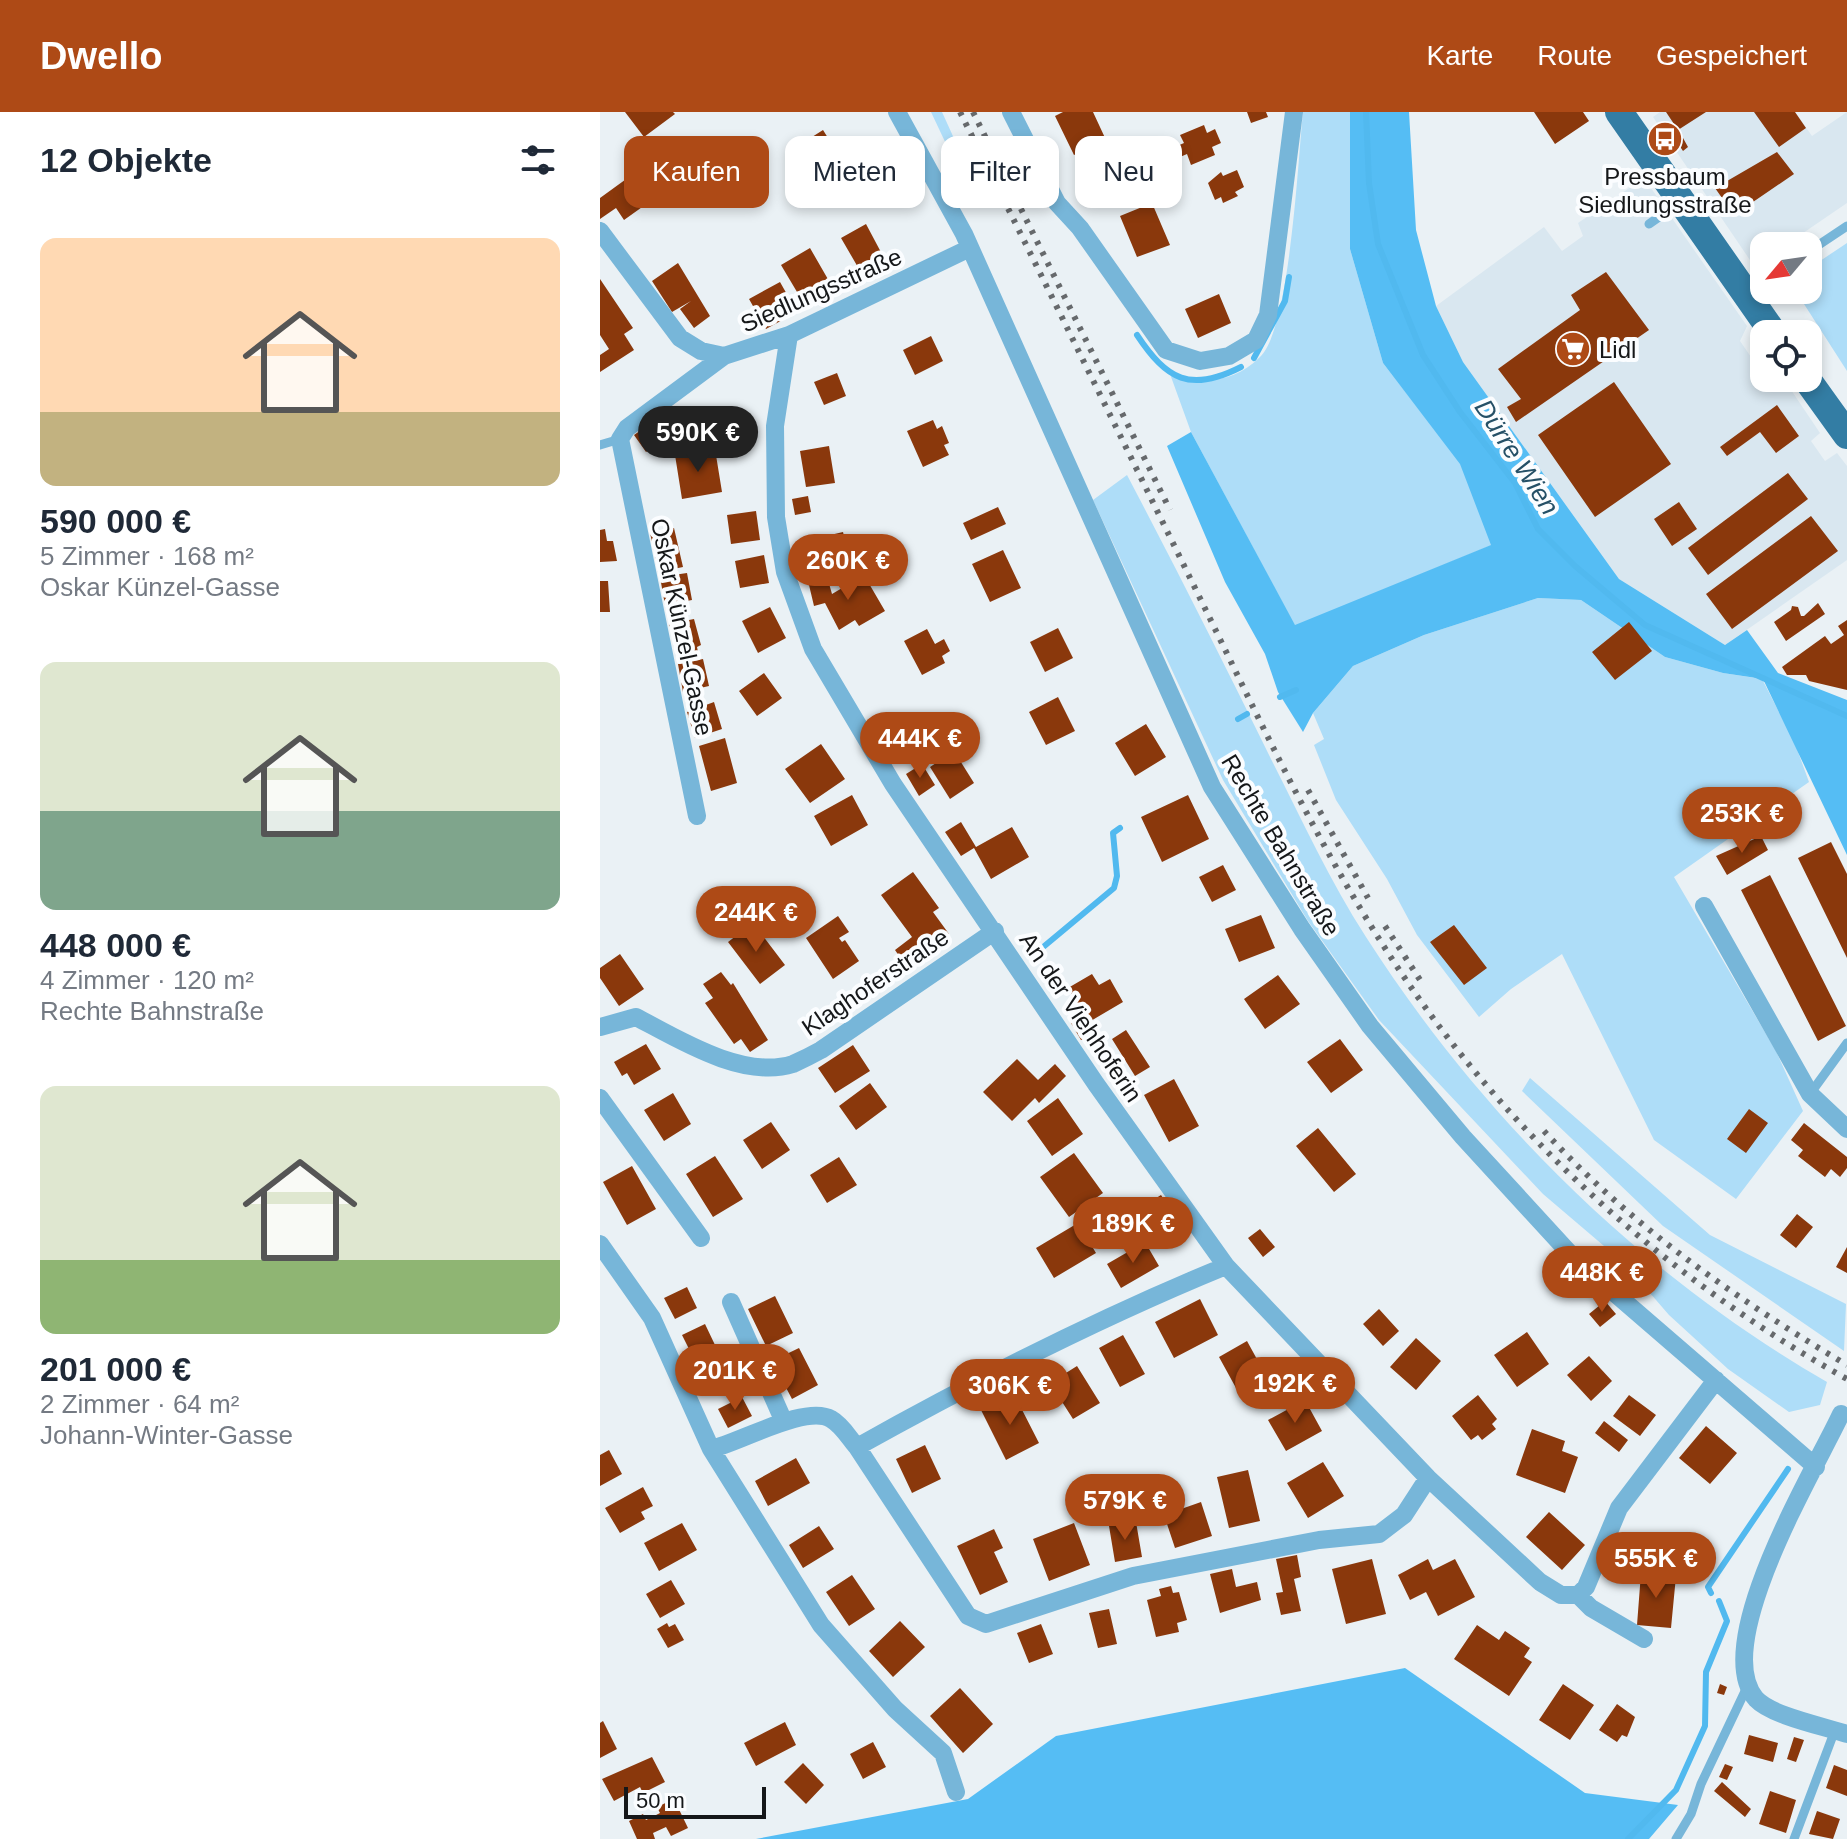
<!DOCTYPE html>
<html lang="de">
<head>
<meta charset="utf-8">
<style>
  body { margin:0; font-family:Arial,sans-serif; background:#f6f6f7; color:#1f2937; height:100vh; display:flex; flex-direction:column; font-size:30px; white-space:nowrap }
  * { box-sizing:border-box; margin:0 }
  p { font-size:26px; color:#747a83 }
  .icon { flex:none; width:44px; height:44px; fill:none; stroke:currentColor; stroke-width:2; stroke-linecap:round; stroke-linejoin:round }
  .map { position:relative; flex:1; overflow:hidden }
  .panel { display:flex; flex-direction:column; background:#fff; width:600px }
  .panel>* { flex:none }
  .guide { position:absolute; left:24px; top:24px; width:760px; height:72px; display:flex; gap:16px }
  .needle { width:52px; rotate:241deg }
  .controls { position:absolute; left:1150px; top:120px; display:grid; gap:16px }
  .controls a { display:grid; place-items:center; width:72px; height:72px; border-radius:16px; background:#fff; box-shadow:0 4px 12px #0003; font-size:40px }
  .scale { position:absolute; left:24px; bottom:20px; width:142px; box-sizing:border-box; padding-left:8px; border:4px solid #151719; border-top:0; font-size:22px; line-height:28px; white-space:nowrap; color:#151719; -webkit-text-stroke:6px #fbfdff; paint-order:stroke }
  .price { position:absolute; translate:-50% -68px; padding:0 18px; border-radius:28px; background:#ae4a16; color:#fff; font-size:26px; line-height:52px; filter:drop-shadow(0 2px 4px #0008) }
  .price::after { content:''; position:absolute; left:50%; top:48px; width:24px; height:18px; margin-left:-12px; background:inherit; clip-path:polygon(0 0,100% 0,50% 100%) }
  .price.selected { background:#222; color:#fff }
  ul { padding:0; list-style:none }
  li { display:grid; align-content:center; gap:16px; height:424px; padding:0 40px }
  li span { display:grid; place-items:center; height:248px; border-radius:16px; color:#555 }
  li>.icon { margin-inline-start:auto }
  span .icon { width:144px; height:144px; fill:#fffc; stroke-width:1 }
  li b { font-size:34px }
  h2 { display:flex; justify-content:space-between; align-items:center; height:96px; padding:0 40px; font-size:34px }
  .tag { padding:0 28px; border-radius:16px; background:#fff; box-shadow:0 4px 12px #0003; font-size:28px; line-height:72px }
  .tag.selected { background:#ae4a16; color:#fff }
  header { display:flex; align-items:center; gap:48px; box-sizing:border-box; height:112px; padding:0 40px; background:#ae4a16; color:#fff }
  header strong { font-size:38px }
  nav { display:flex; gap:44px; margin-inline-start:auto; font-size:28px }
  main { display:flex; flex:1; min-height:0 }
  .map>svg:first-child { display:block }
</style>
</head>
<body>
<header>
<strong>Dwello</strong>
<nav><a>Karte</a><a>Route</a><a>Gespeichert</a></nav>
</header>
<main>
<section class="panel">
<h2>12 Objekte<svg class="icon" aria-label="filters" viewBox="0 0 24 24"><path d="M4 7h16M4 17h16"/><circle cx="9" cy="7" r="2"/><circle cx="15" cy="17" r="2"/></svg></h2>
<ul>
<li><span style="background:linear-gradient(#ffd9b3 70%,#c2b280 0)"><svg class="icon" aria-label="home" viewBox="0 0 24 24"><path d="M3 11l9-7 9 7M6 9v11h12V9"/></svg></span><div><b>590 000 €</b><p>5 Zimmer · 168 m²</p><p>Oskar Künzel-Gasse</p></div></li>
<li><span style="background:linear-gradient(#dfe7d0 60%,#7fa58c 0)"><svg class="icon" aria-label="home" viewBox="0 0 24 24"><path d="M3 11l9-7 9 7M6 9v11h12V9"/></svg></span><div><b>448 000 €</b><p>4 Zimmer · 120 m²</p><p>Rechte Bahnstraße</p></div></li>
<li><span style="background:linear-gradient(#dfe7d0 70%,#8fb573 0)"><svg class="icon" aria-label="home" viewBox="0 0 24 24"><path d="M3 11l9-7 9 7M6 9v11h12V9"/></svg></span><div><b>201 000 €</b><p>2 Zimmer · 64 m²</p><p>Johann-Winter-Gasse</p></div></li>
</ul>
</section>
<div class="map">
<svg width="1247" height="1727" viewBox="0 0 1247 1727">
  <rect width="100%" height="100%" fill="#eaf1f5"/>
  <path fill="#d9e7f0" d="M1060 0H1195L1212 24 1247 0V91L1184 134H1164V147L1154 154 1053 5Z
    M1044 66 1147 214 1140 229 1151 245 1164 243V266H1183L1220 321 1211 329 1225 349 1237 341 1247 354V448L1125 533 1019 467 863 250 836 194 944 115 962 139 983 124 978 111Z"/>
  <path fill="#aeddf8" d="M331 0H342L357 33 348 36Z
    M703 0H750V137L783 251 861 352 892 433 695 514 591 320 570 262C604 271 633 272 660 245 690 217 698 48 703 0Z
    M1247 131V259L1195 178H1208V157Z
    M527 363C577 458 625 553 672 649 702 708 730 769 766 825 882 1006 1040 1162 1227 1270L1220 1293 1189 1300 1128 1257 1069 1203 1024 1151 943 1082 779 908 708 809 623 668 493 388Z
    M938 486 981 488 1065 545 1123 561 1162 567 1194 629 1209 670 1074 765 1176 939 1203 999 1136 1087 1054 1028 962 842 911 877 879 905 817 823 787 767 736 688 714 633 724 627 713 601 753 554 824 523Z
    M930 966 1110 1123 1246 1192 1244 1239 1063 1114 922 979Z"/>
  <path fill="#55bdf4" d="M750 0H809L816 118 836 194 863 250 1019 467 1125 533 1147 518 1178 561 1247 588V743L1163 567 1123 561 1065 545 981 488 938 486 824 523 753 554 713 601 703 620 678 580 665 542 625 470 567 334 591 320 695 513 891 433 860 352 783 251 750 137Z
    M805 1556 985 1681 1078 1693 1049 1727H156L368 1687 456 1624Z"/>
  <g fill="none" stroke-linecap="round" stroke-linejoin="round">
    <path stroke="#51b9ef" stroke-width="6" d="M766 0 769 71 778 132 823 243 860 300 915 371 938 417 975 454 1045 513 1247 604
      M537 223C567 268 590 281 641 255
      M654 246 685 189 689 165
      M680 585 696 578
      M638 607 647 602
      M442 836 514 776 517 764 513 721 520 716
      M1111 1481 1108 1475 1188 1357
      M1028 1727 1076 1678 1105 1614 1106 1560 1127 1509 1119 1489"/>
  </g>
  <path fill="#8a380c" d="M25 0H73L75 2 44 25Z
    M463 0H493L506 28 474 43 455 4Z
    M647 0H666L668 5 651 11Z
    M934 0H983L989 9 955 32Z
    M1066 0H1106L1078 18Z
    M1154 0H1195L1206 16 1179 35Z
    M604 13 607 21 615 17 621 31 612 35 615 43 591 53 587 42 580 45 575 35 584 31 580 23Z
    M223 18 235 37 203 58 190 39Z
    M1083 26 1088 35 1083 39 1077 30Z
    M298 36 316 72 275 92 257 56Z
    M1177 40 1194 62 1134 103 1115 76Z
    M524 49 531 50 538 67 520 79 521 85 513 88 510 82 503 85 495 61Z
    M40 57 59 83 24 108 16 96 0 107V86Z
    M637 58 644 75 635 80 638 84 623 91 621 85 615 88 608 71 621 60 623 64Z
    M552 91 570 133 537 145 520 104Z
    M266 112 283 144 259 157 241 126Z
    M210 136 229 169 200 185 181 153Z
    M78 151 110 204 94 216 80 197 91 189 72 200 52 169Z
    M1006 160 1049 218 916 310 907 295 921 287 898 257 980 198 971 183Z
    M0 167 33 216 24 222 34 238 0 260V243L9 237 0 223Z
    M180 170 197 200 166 217 149 187Z
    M619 182 631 211 598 226 585 197Z
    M331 224 343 249 315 263 303 238Z
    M237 261 246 284 224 293 214 270Z
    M1014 270 1071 352 995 405 938 323Z
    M1177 293 1199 324 1176 341 1160 320 1127 344 1120 335Z
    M69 299 81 315 46 340 34 323Z
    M333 308 337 317 342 314 349 331 344 333 349 343 323 355 307 319Z
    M229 334 235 371 206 375 200 339Z
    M115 337 122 380 82 387 75 343Z
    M1188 361 1208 387 1108 463 1088 436Z
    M208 384 211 400 195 403 192 387Z
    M1079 390 1097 417 1072 434 1054 407Z
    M398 395 406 412 371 428 363 411Z
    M156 399 160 428 131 432 127 403Z
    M1211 404 1238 439 1132 517 1106 482Z
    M74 416 83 455 59 460 50 421Z
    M5 417 7 429H13L17 449 0 450V418Z
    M243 420 251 452 212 461 205 429Z
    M403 438 421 476 390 490 372 452Z
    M164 443 169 471 140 476 135 449Z
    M87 461 92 488 65 493 60 465Z
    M264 463 285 499 259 514 255 508 239 518 225 491 214 494 209 473 228 468 232 482Z
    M0 469H8L10 500H0Z
    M1218 491 1225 502 1186 529 1174 510 1191 498 1192 494 1198 495 1201 504H1204Z
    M170 495 186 526 158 541 142 509Z
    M94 507 101 533 97 535 98 540 80 544 69 512Z
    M1247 508V578L1209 569 1206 563H1187L1182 555 1225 524 1231 532 1244 523 1238 514Z
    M1029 510 1052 539 1015 568 992 540Z
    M458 516 473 546 445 560 430 530Z
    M327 517 335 532 344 527 350 539 342 544 345 551 322 563 304 529Z
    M103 547 109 574 83 580 78 552Z
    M164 561 182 586 157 604 139 579Z
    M458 585 475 619 446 633 429 600Z
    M114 590 122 617 95 626 87 600Z
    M312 601 332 629 306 648 285 621Z
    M546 612 566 645 535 664 515 631Z
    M125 626 137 671 111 679 99 634Z
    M221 632 245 667 210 691 185 657Z
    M354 639 374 671 350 687 330 655Z
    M322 652 335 673 319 684 306 662Z
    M252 683 268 713 231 734 214 704Z
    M588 683 609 727 562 750 541 705Z
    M361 710 376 735 412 715 429 745 391 767 374 736 361 744 345 720Z
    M1161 724 1168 738 1127 763 1116 744Z
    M1231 730 1247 762V846L1198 746Z
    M623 753 636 778 612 790 599 765Z
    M313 760 339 796 333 800 349 822 306 854 295 838 312 825 281 783Z
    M1170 763 1246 914 1218 929 1141 778Z
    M661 803 675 836 639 850 625 817Z
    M238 804 249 820 239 826 242 830 245 828 259 849 233 867 206 826Z
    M153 811 185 853 160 872 128 830Z
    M854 813 887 856 864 873 830 830Z
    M20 842 44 877 19 894 0 866V856Z
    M121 860 131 873 133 871 168 928 150 940 141 927 134 932 105 891 113 886 103 872Z
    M492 862 499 873 510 867 523 890 489 910 495 920 481 928 468 906 481 898 468 876Z
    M678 863 700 892 665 917 644 887Z
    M526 918 550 955 535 964 512 927Z
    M740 927 763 958 731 981 707 950Z
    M46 932 61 957 34 973 27 961 22 964 14 950Z
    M253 933 270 959 235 981 218 956Z
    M417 947 438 968 455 952 466 964 439 991 435 986 412 1009 383 980Z
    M574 967 599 1014 569 1030 544 983Z
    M270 971 287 995 256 1018 239 994Z
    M73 981 91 1012 64 1029 44 998Z
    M458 986 483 1022 452 1044 427 1009Z
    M1149 997 1168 1011 1146 1041 1127 1027Z
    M171 1010 190 1038 162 1057 143 1028Z
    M1204 1011 1247 1045V1056L1240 1065 1231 1057 1225 1065 1198 1044 1203 1038 1191 1028Z
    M718 1016 756 1062 734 1080 696 1034Z
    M474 1041 503 1081 469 1105 440 1065Z
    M115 1044 143 1087 113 1105 86 1062Z
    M239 1045 257 1073 227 1091 210 1063Z
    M32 1054 56 1097 27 1113 3 1070Z
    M561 1083 573 1102 555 1115 542 1095Z
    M1197 1102 1213 1115 1196 1136 1180 1123Z
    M478 1111 496 1141 454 1166 436 1136Z
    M660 1117 675 1135 663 1145 648 1126Z
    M545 1130 559 1154 521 1176 507 1152Z
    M1247 1135V1161L1236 1155Z
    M87 1175 97 1196 75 1207 64 1186Z
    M175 1184 193 1221 166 1234 148 1197Z
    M600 1187 618 1223 574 1246 555 1210Z
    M1005 1189 1016 1202 1000 1215 989 1202Z
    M779 1197 799 1219 783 1234 763 1212Z
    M105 1212 115 1233 92 1243 82 1223Z
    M927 1220 949 1252 917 1275 894 1243Z
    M523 1223 545 1262 520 1275 499 1236Z
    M816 1226 841 1249 816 1278 790 1255Z
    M647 1229 664 1260 636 1276 619 1245Z
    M199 1236 218 1273 192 1287 172 1249Z
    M989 1244 1012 1269 991 1289 967 1263Z
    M122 1249 132 1270 110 1281 100 1260Z
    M477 1254 500 1291 473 1307 450 1271Z
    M414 1282 439 1331 406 1348 381 1298Z
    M878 1283 897 1307 892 1312 896 1317 882 1328 878 1323 871 1328 852 1304Z
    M1029 1283 1056 1303 1040 1324 1013 1304Z
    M142 1285 152 1304 128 1316 118 1297Z
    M705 1288 722 1319 686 1339 668 1308Z
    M1004 1309 1028 1328 1019 1340 995 1321Z
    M1106 1314 1137 1341 1110 1372 1079 1346Z
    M932 1317 965 1329 962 1339 978 1345 965 1381 916 1363Z
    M325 1333 341 1367 312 1381 296 1347Z
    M9 1338 22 1362 0 1374V1343Z
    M196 1346 210 1371 168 1394 155 1369Z
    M723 1350 744 1384 708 1406 687 1371Z
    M648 1358 660 1409 629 1416 617 1365Z
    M43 1375 53 1394 41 1400 45 1407 20 1421 5 1396Z
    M601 1390 612 1424 575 1436 564 1403Z
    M949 1400 985 1433 962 1458 926 1425Z
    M536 1410 542 1445 515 1450 509 1414Z
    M82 1411 97 1438 59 1459 44 1431Z
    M474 1411 490 1453 449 1469 433 1427Z
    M219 1414 234 1437 203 1456 189 1433Z
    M394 1417 403 1436 394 1440 408 1470 380 1483 357 1434Z
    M697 1443 701 1465 694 1467 701 1499 681 1503 676 1481 683 1480 676 1447Z
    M772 1447 786 1502 746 1512 732 1457Z
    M828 1447 833 1458 855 1447 875 1485 838 1504 826 1480 810 1488 798 1463Z
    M632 1457 636 1475 657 1470 661 1488 620 1501 610 1462Z
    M1041 1461 1076 1464 1071 1516 1037 1513Z
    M252 1463 275 1497 249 1514 226 1480Z
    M71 1468 85 1492 60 1506 46 1482Z
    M571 1474 573 1481 579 1480 587 1508 577 1511 579 1520 556 1525 547 1488 561 1484 559 1477Z
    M509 1497 517 1532 498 1536 489 1501Z
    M300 1509 325 1535 293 1565 269 1539Z
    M67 1511 69 1515 75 1512 84 1528 68 1536 57 1517Z
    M441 1512 453 1542 429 1551 417 1521Z
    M877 1513 899 1528 905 1519 930 1536 924 1545 932 1550 909 1584 854 1547Z
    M963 1572 994 1593 970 1628 939 1608Z
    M1120 1572 1127 1575 1124 1583 1117 1581Z
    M360 1576 393 1612 363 1641 330 1604Z
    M1017 1592 1035 1605 1027 1625 1022 1623 1017 1630 999 1618Z
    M3 1609 17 1637 0 1646V1611Z
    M185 1610 196 1633 156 1654 144 1631Z
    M1149 1623 1178 1631 1173 1650 1144 1642Z
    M1194 1625 1204 1628 1196 1650 1187 1647Z
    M273 1630 286 1655 263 1667 250 1642Z
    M52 1645 65 1670 43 1681 40 1675 14 1689 2 1667Z
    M203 1651 224 1673 206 1692 184 1670Z
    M1125 1652 1133 1655 1127 1668 1119 1665Z
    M1234 1653 1247 1658V1684L1226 1676Z
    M1122 1670 1151 1697 1145 1705 1114 1679Z
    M1170 1679 1196 1688 1186 1721 1159 1712Z
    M74 1687 88 1716 71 1724 66 1715 53 1721 55 1727H37L29 1709 43 1702 46 1708 60 1701 57 1695Z
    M1217 1699 1240 1707 1233 1727 1209 1722Z"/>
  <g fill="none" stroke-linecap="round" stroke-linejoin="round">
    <path stroke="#77b6d9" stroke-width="9" d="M1049 112 1079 91
      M1208 140 1247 114
      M1150 180 1164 171
      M0 333 20 327
      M1210 982 1247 931
      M1076 1727 1091 1702 1101 1672 1148 1573
      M1194 1727 1235 1618"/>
    <path stroke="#77b6d9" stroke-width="18" d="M297 0 364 122 612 675 702 817 770 914 863 1025 974 1146 1216 1355
      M411 0 457 91 480 116 566 238 600 249 629 244 656 228 668 203 694 0
      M0 119 80 226 101 239 124 244 189 223 370 136
      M189 223 175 314 176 405 185 460 213 537 293 672 496 972 626 1154 828 1366 940 1470 961 1483H978L986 1475 1019 1396 1116 1268
      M97 704 20 327 27 316 124 244
      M1104 794 1210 982 1247 1017
      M0 915 36 905C78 927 143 968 193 952 202 948 212 943 221 938L395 819
      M0 986 101 1126
      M0 1132 52 1206 111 1337C139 1331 206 1292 231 1307 242 1313 249 1326 257 1335
      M626 1154C499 1206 377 1268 257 1335L368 1504 386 1512 533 1464 719 1428 779 1422 804 1403 828 1366
      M131 1190 184 1310
      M1241 1302C1215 1358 1109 1532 1156 1587 1172 1604 1223 1614 1247 1622
      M111 1337 221 1513 295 1597 343 1641 356 1680
      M978 1483 991 1496 1044 1527"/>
    <path stroke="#337da4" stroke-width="28" d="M1019 0 1174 222
      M1206 266 1247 323"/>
    <path stroke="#66696c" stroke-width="6" stroke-dasharray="4 8" stroke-linecap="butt" d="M360 0C439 158 517 317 595 476 658 604 717 734 796 853 910 1026 1067 1167 1247 1267
      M373 0 570 398
      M708 678 768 786
      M785 814 824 874
      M944 1019C1031 1114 1136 1187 1247 1253"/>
  </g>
  <defs>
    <g id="bus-disc" transform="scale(1.8)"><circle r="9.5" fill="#ae4a16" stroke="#fbfdff"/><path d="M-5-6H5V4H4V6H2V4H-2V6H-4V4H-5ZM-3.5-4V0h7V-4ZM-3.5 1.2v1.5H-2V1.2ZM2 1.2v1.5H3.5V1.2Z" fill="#fff"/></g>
    <g id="supermarket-disc" transform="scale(1.8)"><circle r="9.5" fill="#ae4a16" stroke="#fbfdff"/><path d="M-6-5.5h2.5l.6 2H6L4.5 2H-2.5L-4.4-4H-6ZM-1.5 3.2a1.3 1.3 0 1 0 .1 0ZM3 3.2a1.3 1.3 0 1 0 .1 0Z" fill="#fff"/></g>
  </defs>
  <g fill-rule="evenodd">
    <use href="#bus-disc" x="1065" y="27"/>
    <use href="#supermarket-disc" x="973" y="237"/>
  </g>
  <g text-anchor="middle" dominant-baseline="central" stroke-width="8" stroke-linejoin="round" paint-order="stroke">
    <g font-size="24" fill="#151719" stroke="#fbfdff">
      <text x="1065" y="64">Pressbaum<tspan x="1065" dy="28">Siedlungsstraße</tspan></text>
      <text x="999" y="237" text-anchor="start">Lidl</text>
    </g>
    <g font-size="24" fill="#151719" stroke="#fbfdff">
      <text transform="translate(221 178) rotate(-24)">Siedlungsstraße</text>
      <text transform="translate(82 515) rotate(78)">Oskar Künzel-Gasse</text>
      <text transform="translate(681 733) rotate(59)">Rechte Bahnstraße</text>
      <text transform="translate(275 870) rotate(-34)">Klaghoferstraße</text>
      <text transform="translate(481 905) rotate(56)">An der Viehhoferin</text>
    </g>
    <g font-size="26" font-style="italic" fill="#255067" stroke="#fbfdff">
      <text transform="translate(917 345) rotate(57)">Dürre Wien</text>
    </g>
  </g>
</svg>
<div class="controls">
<a><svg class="needle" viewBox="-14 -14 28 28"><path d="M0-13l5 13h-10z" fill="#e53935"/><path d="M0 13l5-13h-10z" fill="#747a83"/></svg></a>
<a><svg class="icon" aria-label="locate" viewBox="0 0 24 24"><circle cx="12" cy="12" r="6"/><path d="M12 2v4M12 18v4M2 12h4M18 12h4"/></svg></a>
</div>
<div class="scale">50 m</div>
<b class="price selected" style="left:98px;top:362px">590K €</b>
<b class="price" style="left:248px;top:490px">260K €</b>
<b class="price" style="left:320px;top:668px">444K €</b>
<b class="price" style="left:1142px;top:743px">253K €</b>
<b class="price" style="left:156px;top:842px">244K €</b>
<b class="price" style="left:533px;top:1153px">189K €</b>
<b class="price" style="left:1002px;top:1202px">448K €</b>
<b class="price" style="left:135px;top:1300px">201K €</b>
<b class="price" style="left:695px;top:1313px">192K €</b>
<b class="price" style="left:410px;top:1315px">306K €</b>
<b class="price" style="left:525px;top:1430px">579K €</b>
<b class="price" style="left:1056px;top:1488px">555K €</b>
<div class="guide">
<a class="tag selected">Kaufen</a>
<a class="tag">Mieten</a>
<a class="tag">Filter</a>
<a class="tag">Neu</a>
</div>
</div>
</main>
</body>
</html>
